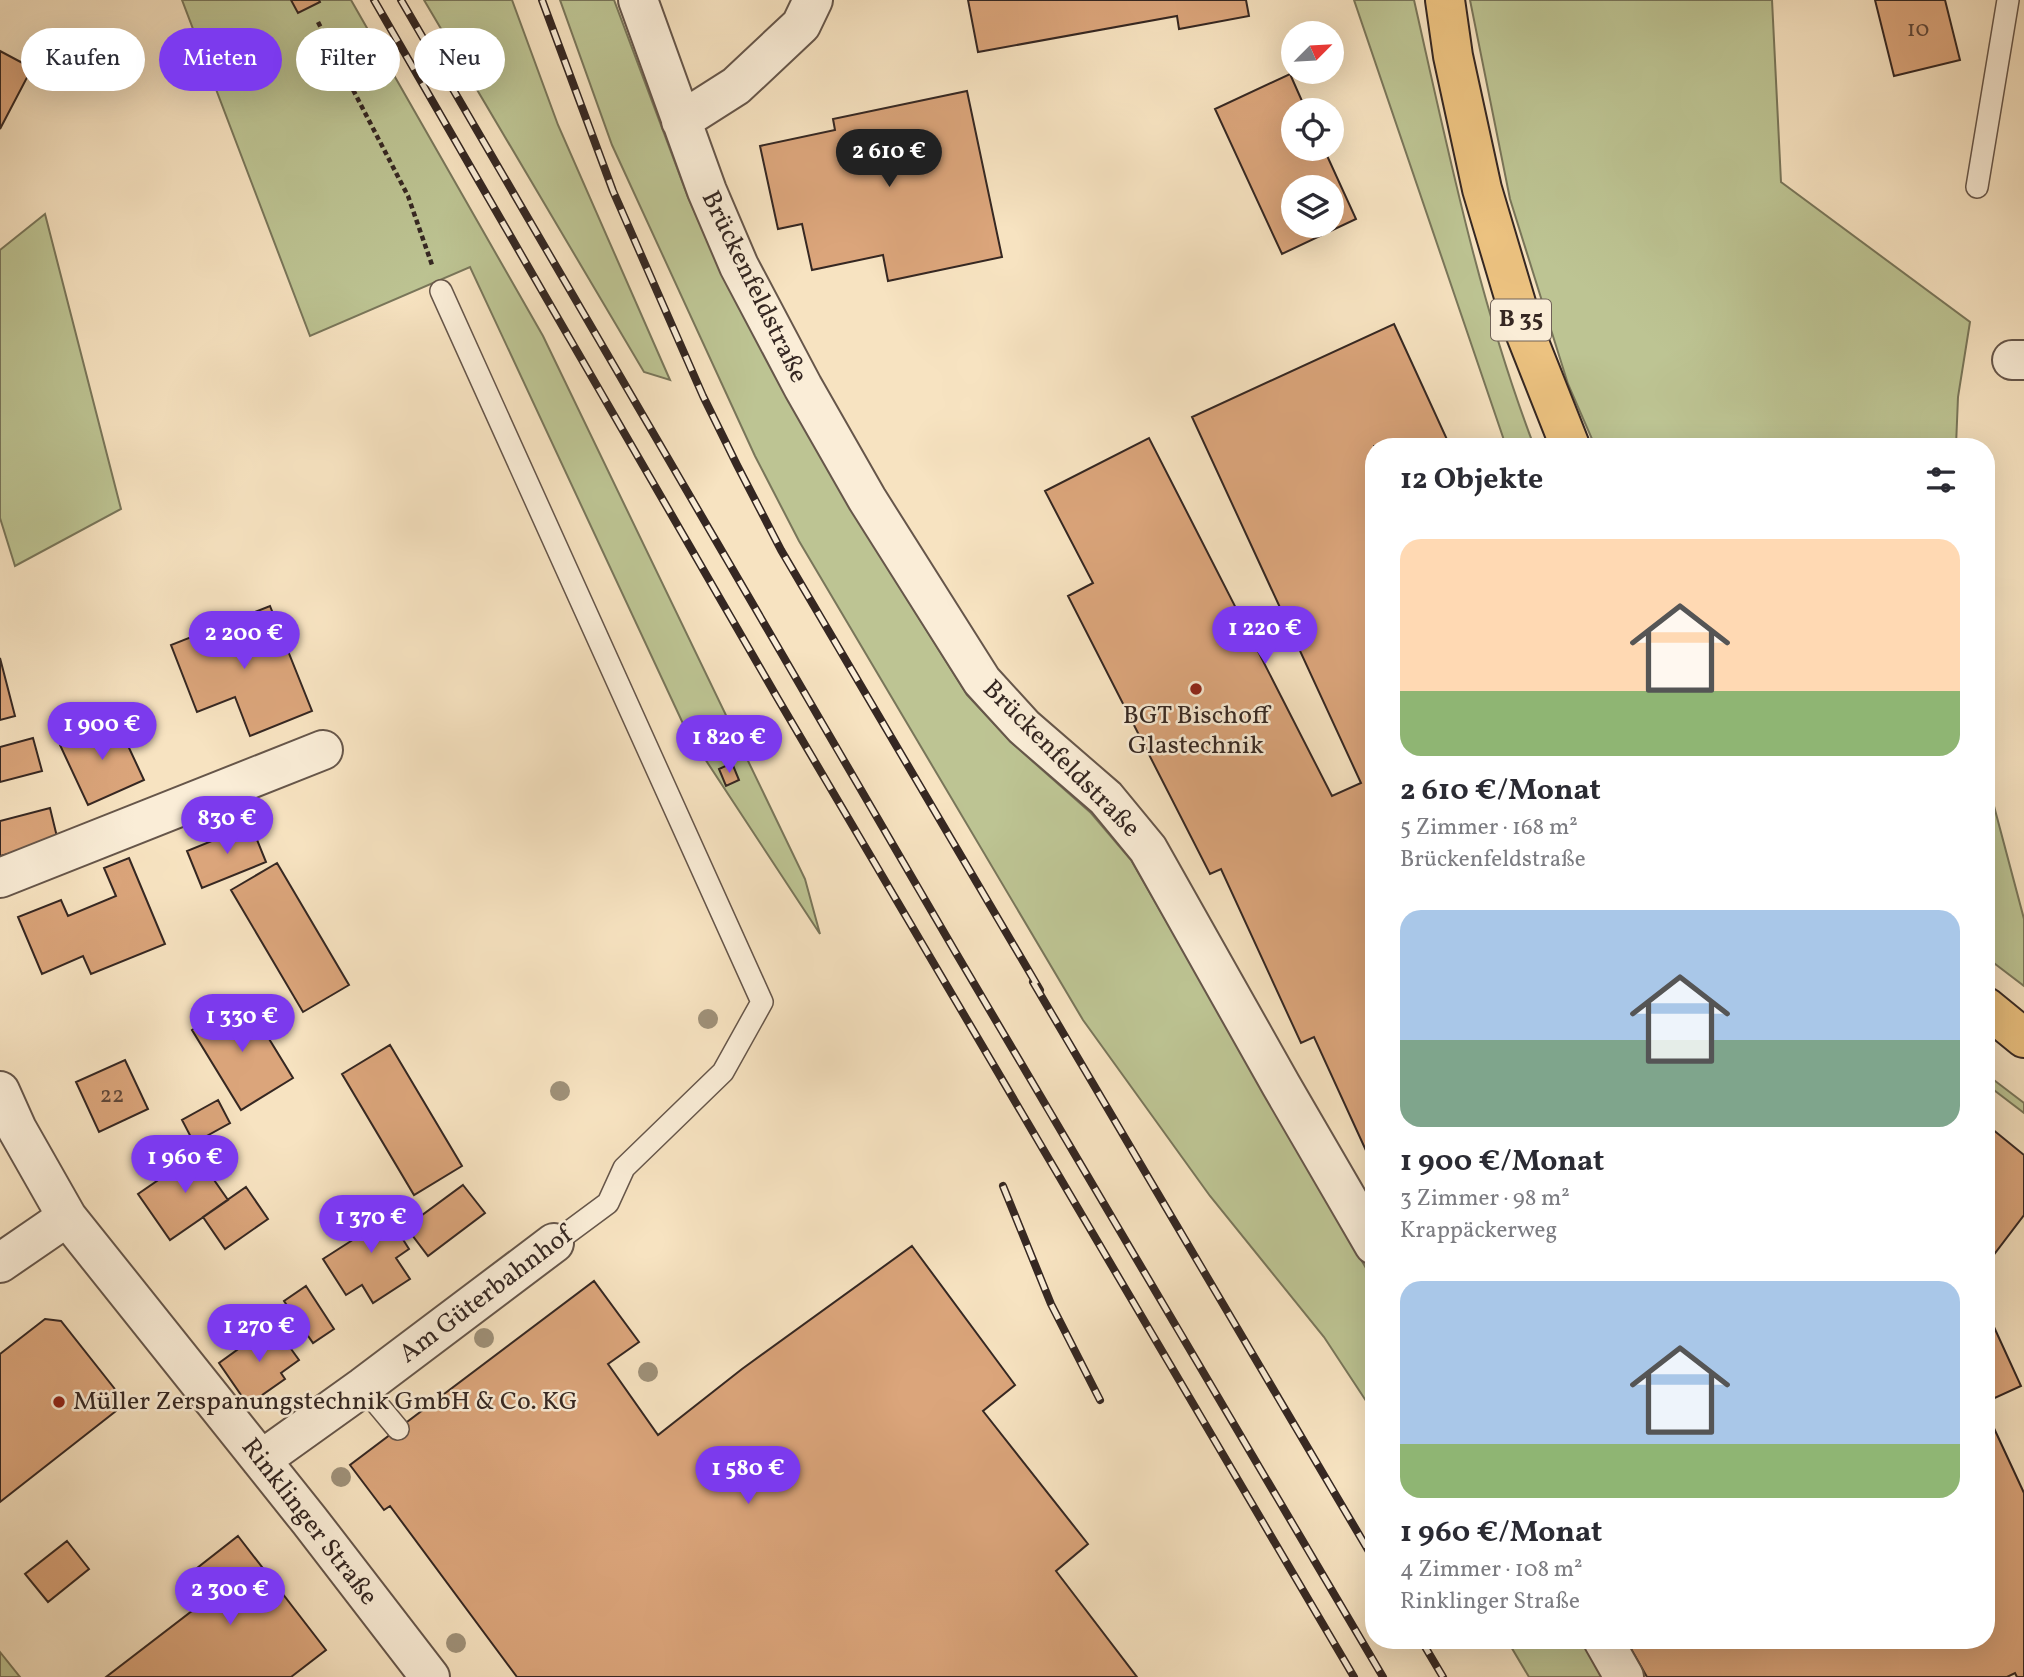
<!DOCTYPE html>
<html lang="de">
<head>
<meta charset="utf-8">
<style>
  body { margin:0; font-family:Vollkorn,serif; background:#f7f7f7; color:#2b2b33; height:100vh; display:flex; flex-direction:column; font-size:26px; white-space:nowrap }
  * { box-sizing:border-box; margin:0 }
  p { font-size:23px; color:#7c7c81 }
  .icon { flex:none; width:38px; height:38px; fill:none; stroke:currentColor; stroke-width:2; stroke-linecap:round; stroke-linejoin:round }
  .map { position:relative; flex:1; overflow:hidden }
  .sheet { position:absolute; left:1365px; top:438px; width:630px; height:1211px; display:flex; flex-direction:column; background:#fff; border-radius:28px; box-shadow:0 7px 28px #0002 }
  .sheet>* { flex:none }
  .guide { position:absolute; left:21px; top:28px; width:665px; height:63px; display:flex; gap:14px }
  .needle { width:46px; rotate:66deg }
  .tools { position:absolute; left:1281px; top:21px; display:grid; gap:14px }
  .tools a { display:grid; place-items:center; width:63px; height:63px; border-radius:50%; background:#fff; box-shadow:0 7px 28px #0002; font-size:35px }
  .price { position:absolute; translate:-50% -60px; padding:0 16px; border-radius:24px; background:#7c3aed; color:#fff; font-size:23px; line-height:46px; filter:drop-shadow(0 2px 4px #0008) }
  .price::after { content:''; position:absolute; left:50%; top:42px; width:21px; height:16px; margin-left:-10px; background:inherit; clip-path:polygon(0 0,100% 0,50% 100%) }
  .price.current { background:#222; color:#fff }
  ul { padding:0; list-style:none }
  li { display:grid; align-content:center; gap:14px; height:371px; padding:0 35px }
  li span { display:grid; place-items:center; height:217px; border-radius:21px; color:#555 }
  li>.icon { margin-inline-start:auto }
  span .icon { width:126px; height:126px; fill:#fffc; stroke-width:1 }
  li b { font-size:30px }
  h2 { display:flex; justify-content:space-between; align-items:center; height:84px; padding:0 35px; font-size:30px }
  .tag { padding:0 24px; border-radius:32px; background:#fff; box-shadow:0 7px 28px #0002; font-size:24px; line-height:63px }
  .tag.current { background:#7c3aed; color:#fff }
  .map>svg:first-child { display:block }
</style>
</head>
<body>
<div class="map">
<svg width="2024" height="1677" viewBox="0 0 2024 1677">
  <rect width="100%" height="100%" fill="#f7e3c1"/>
  <filter id="stains"><feTurbulence type="fractalNoise" baseFrequency=".00286" numOctaves="4"/><feColorMatrix values="0 0 0 0 .2 0 0 0 0 .09 0 0 0 0 .02 0 0 0 .5 -.17"/></filter>
  <radialGradient id="worn" r=".72"><stop offset=".6" stop-color="#630" stop-opacity="0"/><stop offset="1" stop-color="#630" stop-opacity=".3"/></radialGradient>
  <path fill="#bdc493" stroke="#79765a" stroke-width="2" d="M182 0H351L543 336 805 879 820 934 686 730 470 267 310 336Z
    M424 0H512L558 125 670 380 644 372Z
    M560 0H614L688 197 723 276 851 509 967 695 1013 744 1091 813 1131 860 1374 1282V1413L1324 1337 1210 1196 1083 1020 799 541 755 456 612 145Z
    M1354 0H1414C1448 150 1479 302 1534 446H1506Z
    M1470 0H1772L1781 182 1970 322 1958 397 1956 446H1595L1568 384 1510 199Z
    M45 214 121 509 15 566 0 518V250Z
    M1986 776 2024 919V986L1986 957Z
    M1986 1074 2024 1103V1113L1986 1084Z
    M1507 1640H1586L1608 1677H1529Z
    M0 1652 20 1677H0Z"/>
  <path fill="#dba57b" stroke="#352722" stroke-width="2" fill-rule="evenodd" d="M291 0H319L320 2 298 13Z
    M968 0H1246L1249 16 1179 29 1177 16 978 52Z
    M1875 0H1945L1960 60 1894 76Z
    M0 51 32 68 0 129Z
    M1290 74 1306 110H1293V149H1324L1356 219 1282 254 1215 109ZM1293 187H1332V226H1293Z
    M967 91 1002 257 888 281 883 255 812 270 802 224 778 229 760 146 835 130 833 119Z
    M1394 324 1450 446H1374V1168L1314 1037 1301 1043 1221 869 1210 874 1068 596 1093 583 1045 491 1149 438 1332 796 1361 783 1192 417Z
    M270 606 312 711 250 736 235 697 197 712 171 645Z
    M0 658 15 716 0 720Z
    M116 720 144 780 88 805 60 745Z
    M33 738 42 771 0 782V747Z
    M732 763 739 780 726 786 719 769Z
    M50 808 58 841 0 856V821Z
    M251 825 266 862 202 888 187 851Z
    M129 858 165 944 91 974 83 956 42 974 18 917 61 900 68 916 116 896 104 868Z
    M277 863 349 985 303 1012 231 890Z
    M244 998 293 1078 241 1110 192 1030Z
    M390 1045 462 1166 414 1195 342 1074Z
    M125 1060 148 1109 99 1132 76 1082Z
    M218 1100 230 1123 194 1143 182 1120Z
    M1986 1124 2024 1155V1215L1986 1265Z
    M205 1148 221 1171 212 1177 228 1200 170 1240 138 1194Z
    M463 1185 485 1213 428 1256 406 1227Z
    M246 1187 268 1219 225 1249 203 1217Z
    M376 1197 409 1249 396 1258 410 1279 373 1303 362 1285 346 1295 323 1259 365 1232 352 1212Z
    M912 1246 1015 1385 983 1411 1088 1544 1056 1571 1137 1677H517L390 1506 384 1510 350 1465 594 1281 639 1342 608 1364 658 1435 742 1369Z
    M306 1286 334 1329 313 1343 284 1301Z
    M45 1319 61 1321 118 1393 116 1411 0 1502V1354Z
    M273 1324 299 1360 281 1373 285 1379 248 1405 219 1363Z
    M1994 1327 2021 1386 1986 1402V1330Z
    M1986 1411 2024 1493V1677H2017L2015 1673 2007 1677H1647L1626 1640H1986Z
    M238 1536 326 1650 291 1677H106L197 1607 178 1583Z
    M67 1541 89 1569 48 1602 25 1574Z"/>
  <g fill="none" stroke-linecap="round" stroke-linejoin="round">
    <g stroke="#66564a" stroke-width="24">
      <path id="service" d="M1977 187 2008 0
        M441 291 762 1002 723 1072 624 1168 608 1203 554 1243
        M363 1387 398 1429"/>
    </g>
    <g stroke="#66564a" stroke-width="42">
      <path id="minor" d="M638 0 707 191 739 266 803 387 867 499 982 681 1024 727 1106 798 1148 849 1281 1085 1374 1245
        M681 121 736 86 801 25 813 0
        M2012 360H2024
        M0 878 323 750
        M0 1091 17 1129 67 1217 309 1520 430 1677
        M0 1263 67 1217
        M261 1460 363 1387 554 1243
        M1603 1640 1624 1677"/>
    </g>
    <g stroke="#352722" stroke-width="42">
      <path id="primary" d="M1445 0 1453 56 1482 189 1524 330 1570 446
        M1986 1007 2024 1038"/>
    </g>
    <path stroke="#352722" stroke-width="4.5" stroke-dasharray="5 3.5" stroke-linecap="butt" d="M318 22 408 196 432 265"/>
    <use href="#service" stroke="#faedd7" stroke-width="21"/>
    <use href="#minor" stroke="#faedd7" stroke-width="38"/>
    <use href="#primary" stroke="#ecc280" stroke-width="38"/>
    <g stroke="#352722" stroke-width="8">
      <path id="rail" d="M374 0 778 699 1354 1677
        M401 0 956 953 1383 1677
        M542 0 613 191 703 396 737 465 781 550 1040 990
        M1033 982 1374 1560
        M1003 1186 1051 1304 1100 1400
        M1421 1640 1443 1677"/>
    </g>
    <use href="#rail" stroke="#faedd7" stroke-width="5" stroke-dasharray="16" stroke-linecap="butt"/>
  </g>
  <g fill="#9f9179">
    <circle cx="708" cy="1019" r="10"/>
    <circle cx="560" cy="1091" r="10"/>
    <circle cx="484" cy="1338" r="10"/>
    <circle cx="648" cy="1372" r="10"/>
    <circle cx="341" cy="1477" r="10"/>
    <circle cx="456" cy="1643" r="10"/>
  </g>
  <g fill="#8f2418" stroke="#faedd7" stroke-width="2.5">
    <circle cx="1196" cy="689" r="7"/>
    <circle cx="59" cy="1402" r="7"/>
  </g>
  <g text-anchor="middle" dominant-baseline="central" stroke-width="5" stroke-linejoin="round" paint-order="stroke">
    <g font-size="23" fill="#5e4638">
      <text x="1918" y="30">10</text>
      <text x="112" y="1096">22</text>
    </g>
    <rect fill="#faedd7" stroke="#706258" stroke-width="2" x="1491" y="299.5" width="60" height="41" rx="5"/>
    <g font-size="24" font-weight="bold" fill="#352722">
      <text x="1521" y="320">B 35</text>
    </g>
    <g font-size="26" fill="#352722" stroke="#faedd7">
      <text transform="translate(754 287) rotate(64)">Brückenfeldstraße</text>
      <text transform="translate(1061 759) rotate(45)">Brückenfeldstraße</text>
      <text transform="translate(486 1295) rotate(-37)">Am Güterbahnhof</text>
      <text transform="translate(309 1522) rotate(52)">Rinklinger Straße</text>
    </g>
    <g font-size="26" fill="#352722" stroke="#faedd7">
      <text x="1196" y="716">BGT Bischoff<tspan x="1196" dy="30">Glastechnik</tspan></text>
      <text x="73" y="1402" text-anchor="start">Müller Zerspanungstechnik GmbH &amp; Co. KG</text>
    </g>
  </g>
  <rect width="100%" height="100%" filter="url(#stains)"/>
  <rect width="100%" height="100%" fill="url(#worn)"/>
</svg>
<div class="tools">
<a><svg class="needle" viewBox="-14 -14 28 28"><path d="M0-13l5 13h-10z" fill="#e53935"/><path d="M0 13l5-13h-10z" fill="#7c7c81"/></svg></a>
<a><svg class="icon" aria-label="locate" viewBox="0 0 24 24"><circle cx="12" cy="12" r="6"/><path d="M12 2v4M12 18v4M2 12h4M18 12h4"/></svg></a>
<a><svg class="icon" aria-label="layers" viewBox="0 0 24 24"><path d="M12 4l9 5-9 5-9-5zM3 14l9 5 9-5"/></svg></a>
</div>
<b class="price current" style="left:889px;top:189px">2 610 €</b>
<b class="price" style="left:1265px;top:666px">1 220 €</b>
<b class="price" style="left:244px;top:671px">2 200 €</b>
<b class="price" style="left:102px;top:762px">1 900 €</b>
<b class="price" style="left:729px;top:775px">1 820 €</b>
<b class="price" style="left:227px;top:856px">830 €</b>
<b class="price" style="left:242px;top:1054px">1 330 €</b>
<b class="price" style="left:185px;top:1195px">1 960 €</b>
<b class="price" style="left:371px;top:1255px">1 370 €</b>
<b class="price" style="left:259px;top:1364px">1 270 €</b>
<b class="price" style="left:748px;top:1506px">1 580 €</b>
<b class="price" style="left:230px;top:1627px">2 300 €</b>
<div class="guide">
<a class="tag">Kaufen</a>
<a class="tag current">Mieten</a>
<a class="tag">Filter</a>
<a class="tag">Neu</a>
</div>
<section class="sheet">
<h2>12 Objekte<svg class="icon" aria-label="filters" viewBox="0 0 24 24"><path d="M4 7h16M4 17h16"/><circle cx="9" cy="7" r="2"/><circle cx="15" cy="17" r="2"/></svg></h2>
<ul>
<li><span style="background:linear-gradient(#ffd9b3 70%,#8fb573 0)"><svg class="icon" aria-label="home" viewBox="0 0 24 24"><path d="M3 11l9-7 9 7M6 9v11h12V9"/></svg></span><div><b>2 610 €/Monat</b><p>5 Zimmer · 168 m²</p><p>Brückenfeldstraße</p></div></li>
<li><span style="background:linear-gradient(#a9c7e8 60%,#7fa58c 0)"><svg class="icon" aria-label="home" viewBox="0 0 24 24"><path d="M3 11l9-7 9 7M6 9v11h12V9"/></svg></span><div><b>1 900 €/Monat</b><p>3 Zimmer · 98 m²</p><p>Krappäckerweg</p></div></li>
<li><span style="background:linear-gradient(#a9c7e8 75%,#8fb573 0)"><svg class="icon" aria-label="home" viewBox="0 0 24 24"><path d="M3 11l9-7 9 7M6 9v11h12V9"/></svg></span><div><b>1 960 €/Monat</b><p>4 Zimmer · 108 m²</p><p>Rinklinger Straße</p></div></li>
</ul>
</section>
</div>
</body>
</html>
